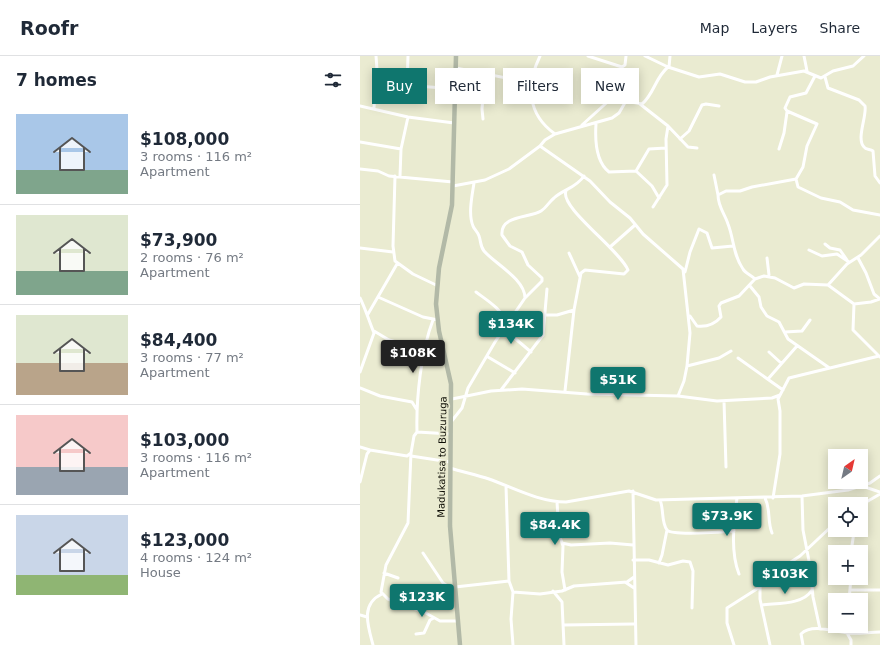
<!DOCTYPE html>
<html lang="en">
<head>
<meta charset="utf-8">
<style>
  body { margin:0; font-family:"DejaVu Sans",sans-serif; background:#f2f2f3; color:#1f2937; height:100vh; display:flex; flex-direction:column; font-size:15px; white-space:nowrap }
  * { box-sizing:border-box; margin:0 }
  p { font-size:13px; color:#747a83 }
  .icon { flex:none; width:22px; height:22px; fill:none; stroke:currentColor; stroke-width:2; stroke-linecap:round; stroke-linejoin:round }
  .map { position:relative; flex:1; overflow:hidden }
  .panel { display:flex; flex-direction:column; background:#fff; width:360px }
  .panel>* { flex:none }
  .guide { position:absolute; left:12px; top:12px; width:380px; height:36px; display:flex; gap:8px }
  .needle { width:26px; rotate:34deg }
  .fabs { position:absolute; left:468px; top:393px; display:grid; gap:8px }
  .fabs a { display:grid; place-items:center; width:40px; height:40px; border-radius:0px; background:#fff; box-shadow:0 2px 10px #0003; font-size:20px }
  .price { position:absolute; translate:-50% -34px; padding:0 9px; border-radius:4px; background:#0f766e; color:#fff; font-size:13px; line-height:26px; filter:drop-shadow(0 1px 2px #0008) }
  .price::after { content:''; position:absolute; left:50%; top:24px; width:12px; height:9px; margin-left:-6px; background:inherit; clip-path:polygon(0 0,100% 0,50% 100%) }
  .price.active { background:#222; color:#fff }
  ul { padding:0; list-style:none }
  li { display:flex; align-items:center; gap:12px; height:100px; padding:0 16px }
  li+li { border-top:1px solid #e0e1e3 }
  li span { display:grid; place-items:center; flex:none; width:112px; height:80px; border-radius:0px; color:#555 }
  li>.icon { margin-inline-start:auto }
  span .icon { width:48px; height:48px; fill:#fffc; stroke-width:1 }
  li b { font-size:17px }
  h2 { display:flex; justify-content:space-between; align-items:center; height:48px; padding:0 16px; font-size:17px }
  .chip { padding:0 14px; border-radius:0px; background:#fff; box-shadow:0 2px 10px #0003; font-size:14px; line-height:36px }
  .chip.active { background:#0f766e; color:#fff }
  header { display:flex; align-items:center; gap:24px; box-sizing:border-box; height:56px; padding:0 20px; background:#fff; border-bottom:1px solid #e0e1e3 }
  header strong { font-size:19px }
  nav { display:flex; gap:22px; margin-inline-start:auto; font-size:14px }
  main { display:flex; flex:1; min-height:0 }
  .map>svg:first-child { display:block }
</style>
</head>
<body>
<header>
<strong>Roofr</strong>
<nav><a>Map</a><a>Layers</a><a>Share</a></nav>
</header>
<main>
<section class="panel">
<h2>7 homes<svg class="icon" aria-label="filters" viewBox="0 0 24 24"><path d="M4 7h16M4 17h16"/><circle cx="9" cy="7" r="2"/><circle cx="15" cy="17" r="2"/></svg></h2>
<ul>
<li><span style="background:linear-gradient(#a9c7e8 70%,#7fa58c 0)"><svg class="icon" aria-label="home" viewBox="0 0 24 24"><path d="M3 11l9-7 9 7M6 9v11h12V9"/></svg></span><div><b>$108,000</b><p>3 rooms · 116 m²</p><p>Apartment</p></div></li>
<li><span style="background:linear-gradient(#dfe7d0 70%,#7fa58c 0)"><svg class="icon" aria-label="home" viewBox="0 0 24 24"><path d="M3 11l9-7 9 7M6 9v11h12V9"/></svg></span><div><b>$73,900</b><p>2 rooms · 76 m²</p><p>Apartment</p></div></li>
<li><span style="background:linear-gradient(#dfe7d0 60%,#b9a48a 0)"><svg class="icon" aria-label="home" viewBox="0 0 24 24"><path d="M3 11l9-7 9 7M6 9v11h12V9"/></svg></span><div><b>$84,400</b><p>3 rooms · 77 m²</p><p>Apartment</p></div></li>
<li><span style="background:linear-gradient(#f6c9c9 65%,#9aa5b1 0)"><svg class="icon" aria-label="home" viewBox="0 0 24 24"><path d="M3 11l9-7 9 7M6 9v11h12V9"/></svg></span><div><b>$103,000</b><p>3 rooms · 116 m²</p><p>Apartment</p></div></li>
<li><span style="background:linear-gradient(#c9d6e8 75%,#8fb573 0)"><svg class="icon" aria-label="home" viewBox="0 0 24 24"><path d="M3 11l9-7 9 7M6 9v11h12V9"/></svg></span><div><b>$123,000</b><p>4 rooms · 124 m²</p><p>House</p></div></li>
</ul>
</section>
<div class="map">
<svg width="520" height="589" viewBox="0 0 520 589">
  <rect width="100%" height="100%" fill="#eaebd1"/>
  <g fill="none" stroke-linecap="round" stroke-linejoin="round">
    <path stroke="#fff" stroke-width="3" d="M180 0C166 29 167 58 195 78
      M228 0 262 11 265 9 266 0
      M285 0 308 11
      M444 0 447 15
      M309 11 310 0
      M96 12 171 27
      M417 19 422 0
      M455 20 446 37 430 41 425 52 427 55 457 68 447 90 443 111 436 123 438 131 461 142 480 146 493 154 520 159
      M465 21 468 32 499 44 505 50C507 60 496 83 504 91 506 94 510 93 513 95L515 120 520 127
      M18 27 96 33
      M47 30 48 0
      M280 48 308 70 306 83 307 129 293 151
      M0 50 48 61 94 67
      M14 52 15 37 18 27 16 0
      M123 63 122 53 125 18
      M236 68C235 83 235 105 249 116L276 115 289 93 306 92
      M222 69 253 41 262 11
      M308 70 328 91 337 92
      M320 83 329 75 342 49 346 48 359 50
      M0 86 41 93
      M180 90 230 125 250 146 270 162 283 178 323 213 330 277 327 310 324 325 318 340
      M419 93 424 77 427 56
      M0 113 18 115 29 120 93 126
      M276 115 292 130 299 142
      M354 119 358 139
      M35 120 33 190 35 205 53 218 76 229
      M40 120 41 93 48 61
      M114 127C112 140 108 158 113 170 114 173 118 176 119 180 121 185 120 190 124 195 134 207 165 223 165 242
      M93 130 125 124 149 113 180 90 185 84 195 78 252 62 259 57 266 45 282 48C294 38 295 22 308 11L339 21 360 18 385 26H396L410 21 444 15 461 22 473 15 493 10 504 0
      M465 188 470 192 480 194 487 204
      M250 191 275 169
      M0 192 33 196
      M449 194 462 200 477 198 489 206
      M209 197 220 221
      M407 202 409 219
      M498 202 506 217 514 238 520 243
      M325 216 330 196 339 173 347 177 352 192 373 190
      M395 223C391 219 385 217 383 213 373 199 374 183 368 168 365 158 358 151 358 139L366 135H380L392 131 436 123
      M468 229 487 208 501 199 520 180
      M390 230 399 241 401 251 407 260 419 266 428 283 468 311
      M116 236C128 245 142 253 147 268
      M18 241 63 261 78 264
      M0 242C6 254 9 265 14 277L0 316
      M494 248 511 246 520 243
      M8 258 37 208
      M186 259H197L214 254
      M330 260 337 270C346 271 354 269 361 261L359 250 361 247 379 240 395 223 404 220 415 222 434 232 444 228 468 229 494 248 493 274 520 301
      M146 271 151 279 171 296
      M14 275 29 284 65 294
      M425 276 442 275 450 264
      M67 286H82
      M409 296 421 307
      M128 301 155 317
      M378 302 423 334
      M327 310 359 302 371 295
      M408 323 437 290
      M0 332 20 340 52 346 57 354
      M141 334 183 279 187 233
      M205 335 214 254 221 217 225 214 264 218 268 214C260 194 199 151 206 135
      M92 343 131 335 162 333 227 338 318 340 357 345 412 342 420 339
      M364 345 366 411
      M91 366 102 352 108 332 135 286 165 242 182 225V222L168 209 162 196 150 190 142 179C140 159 170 162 181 155 186 152 189 146 194 142 204 133 216 132 224 120
      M57 376C56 343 61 295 73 264
      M0 391 10 394
      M51 397 48 467 26 509 21 536 28 543 64 556 80 565H98
      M51 400 90 406
      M90 412C103 416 117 419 129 423 154 432 179 446 206 446L269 435 296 444 442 440 488 434 510 427 520 420
      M0 426 7 398 10 394 47 400 51 397 54 380 57 376 91 378
      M146 430 149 525 153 536 151 563 153 589
      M502 430 520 436
      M273 435 276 589
      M442 440 443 474 450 510 453 541 460 573
      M377 442C374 466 370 495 379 518
      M405 442C411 454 407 465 412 477
      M413 442 420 398V355L418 343 429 322 519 300
      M300 444C304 453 301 466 307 474 312 480 364 476 374 475
      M197 446 199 478 203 490 202 516 205 534
      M501 449 520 438
      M484 474 485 476H494L491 496
      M202 487 211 489 250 487 273 489
      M63 497 83 527 95 535
      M273 504H289L308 509 323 505 330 506 333 515 332 552
      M299 507 302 499 307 474
      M24 517 38 522
      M265 526 274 532
      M95 531 149 525
      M400 531V543L410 589
      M491 534H520
      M193 535 202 546 204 589
      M153 536 180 538 202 535 214 530 267 526 274 521
      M489 544 491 522
      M402 549C417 547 443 549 452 534
      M0 559 7 561
      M203 569 274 568
      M483 576 489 570
      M487 577 491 584V589
      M56 578 64 577 70 564 74 562
      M13 589C8 570 0 548 22 538
      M374 589 367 567V552L400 531 420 513 440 500 475 467
      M443 589 441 578C452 567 475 576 488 577 499 578 509 576 520 576"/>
    <path stroke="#b2b9a7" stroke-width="4.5" d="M96 0 92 149 79 212 76 248 79 275 91 328 90 470 100 589"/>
  </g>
  <g text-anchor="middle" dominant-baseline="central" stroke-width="3.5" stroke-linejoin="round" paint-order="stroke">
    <g font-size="10" fill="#0d0d05" stroke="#eaebd1">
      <text transform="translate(82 401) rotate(-89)">Madukatisa to Buzuruga</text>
    </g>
  </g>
</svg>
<div class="fabs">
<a><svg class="needle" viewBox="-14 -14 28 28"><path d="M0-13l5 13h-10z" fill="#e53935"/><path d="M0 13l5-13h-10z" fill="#747a83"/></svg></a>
<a><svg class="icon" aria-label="locate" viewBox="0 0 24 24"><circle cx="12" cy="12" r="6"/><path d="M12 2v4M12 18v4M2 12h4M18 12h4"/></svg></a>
<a>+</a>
<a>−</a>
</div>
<b class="price" style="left:151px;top:289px">$134K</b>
<b class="price active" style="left:53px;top:318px">$108K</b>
<b class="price" style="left:258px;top:345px">$51K</b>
<b class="price" style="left:367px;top:481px">$73.9K</b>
<b class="price" style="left:195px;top:490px">$84.4K</b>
<b class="price" style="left:425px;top:539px">$103K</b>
<b class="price" style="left:62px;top:562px">$123K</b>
<div class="guide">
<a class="chip active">Buy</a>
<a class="chip">Rent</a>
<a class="chip">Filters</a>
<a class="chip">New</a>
</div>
</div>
</main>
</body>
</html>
